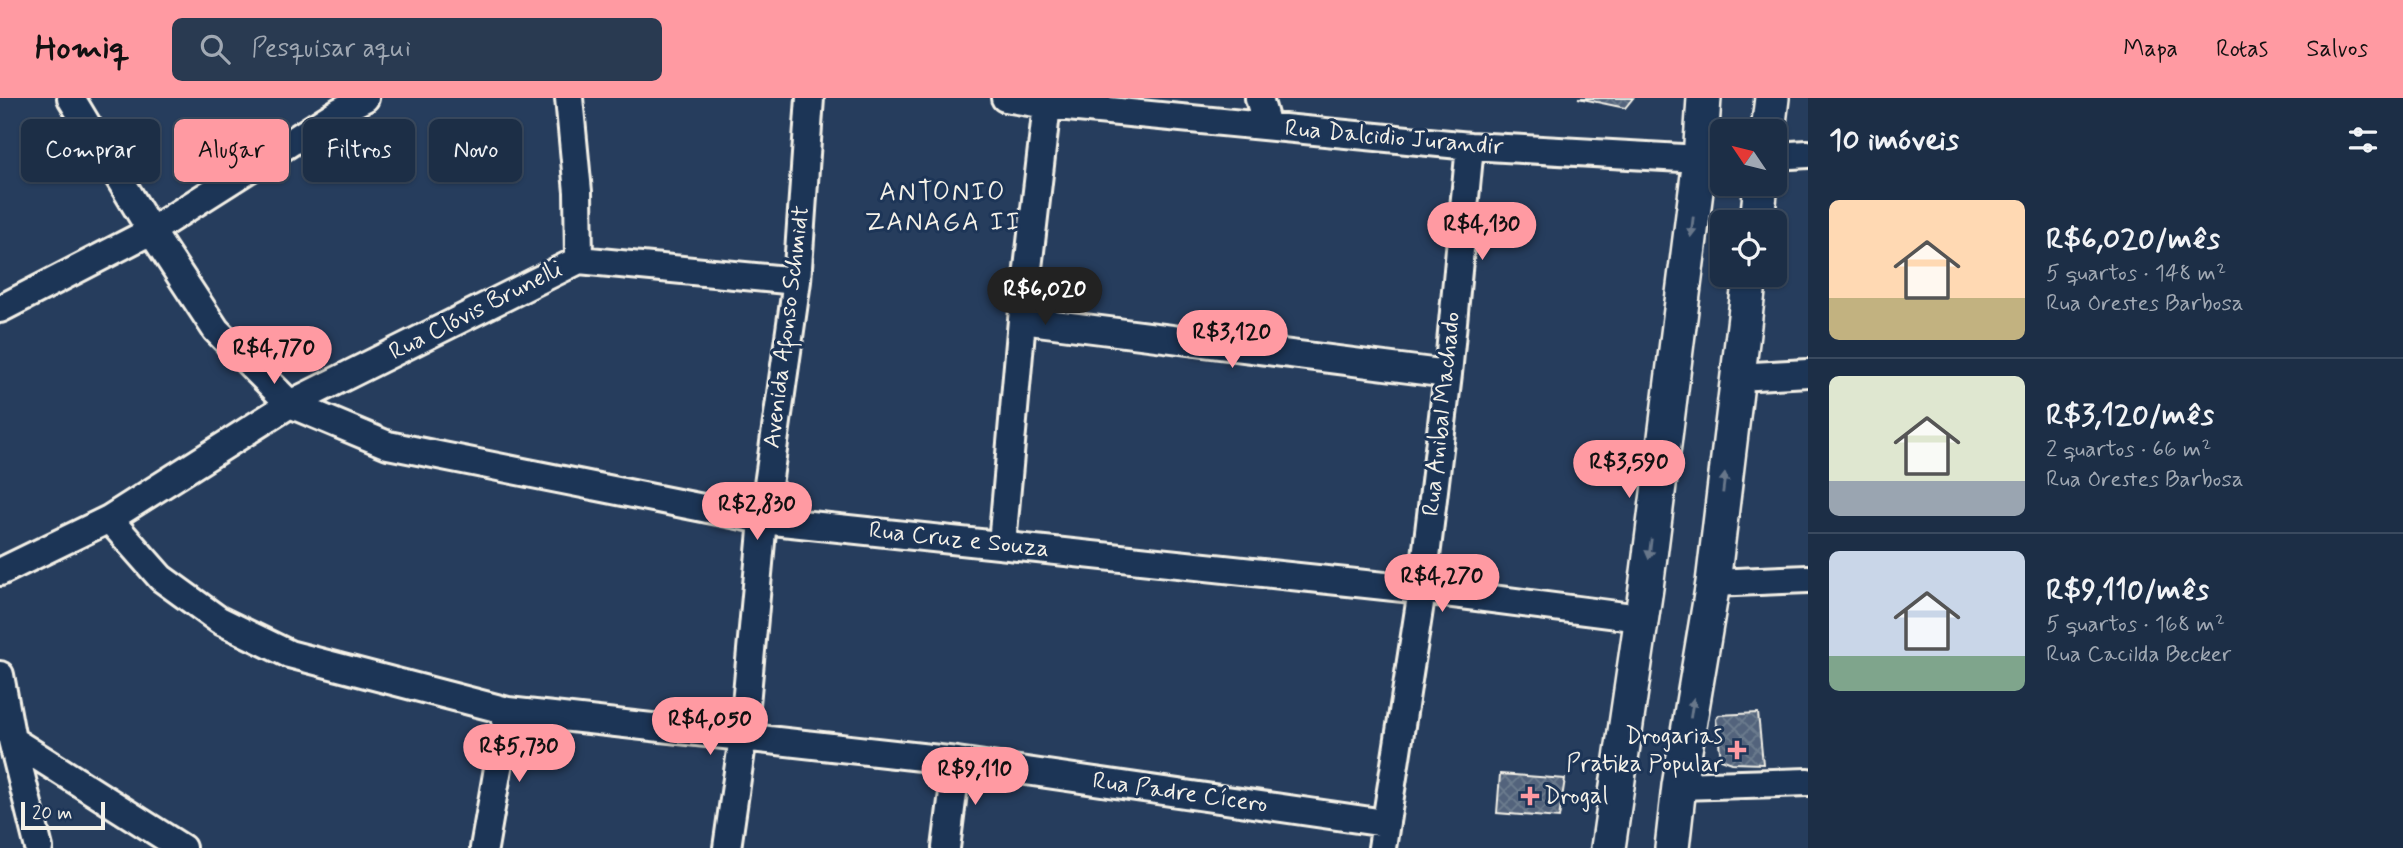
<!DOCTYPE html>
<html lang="pt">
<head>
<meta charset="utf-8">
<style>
  body { margin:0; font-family:Mynerve,sans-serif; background:#293a51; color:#f1f3f6; height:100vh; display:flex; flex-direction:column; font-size:26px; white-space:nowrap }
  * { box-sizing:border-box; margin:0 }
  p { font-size:23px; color:#a0a8b3 }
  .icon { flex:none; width:38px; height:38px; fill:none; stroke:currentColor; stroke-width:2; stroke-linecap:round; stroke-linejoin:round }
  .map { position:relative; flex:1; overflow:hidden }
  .sheet { display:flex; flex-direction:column; background:#1c2e46; width:595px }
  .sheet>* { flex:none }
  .guide { position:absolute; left:21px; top:21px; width:665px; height:63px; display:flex; gap:14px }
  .needle { width:46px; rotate:305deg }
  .fabs { position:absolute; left:1710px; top:21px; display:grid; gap:14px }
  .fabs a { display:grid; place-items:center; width:77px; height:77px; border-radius:10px; background:#1c2e46; box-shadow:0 2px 5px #0004,0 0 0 2px #3a4a5f; font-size:35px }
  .scale { position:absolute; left:21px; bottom:18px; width:84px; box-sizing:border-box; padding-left:7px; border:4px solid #f4f1e8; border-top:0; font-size:19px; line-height:24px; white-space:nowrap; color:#f4f1e8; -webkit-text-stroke:5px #1d3557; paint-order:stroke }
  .price { position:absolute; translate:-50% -60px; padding:0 16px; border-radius:24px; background:#ff9aa2; color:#111; font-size:23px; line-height:46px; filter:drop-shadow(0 2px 4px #0008) }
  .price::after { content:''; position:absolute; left:50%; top:42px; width:21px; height:16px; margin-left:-10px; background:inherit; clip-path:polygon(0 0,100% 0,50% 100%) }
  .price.active { background:#222; color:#fff }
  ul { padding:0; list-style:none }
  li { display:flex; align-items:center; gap:21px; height:175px; padding:0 21px }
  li+li { border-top:2px solid #3a4a5f }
  li span { display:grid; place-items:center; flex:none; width:196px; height:140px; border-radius:10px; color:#555 }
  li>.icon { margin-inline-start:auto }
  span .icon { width:84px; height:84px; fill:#fffc; stroke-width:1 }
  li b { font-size:30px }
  h2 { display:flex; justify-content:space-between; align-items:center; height:84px; padding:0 21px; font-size:30px }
  .tag { padding:0 24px; border-radius:10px; background:#1c2e46; box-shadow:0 2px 5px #0004,0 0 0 2px #3a4a5f; font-size:24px; line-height:63px }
  .tag.active { background:#ff9aa2; color:#111 }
  header { display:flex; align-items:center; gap:42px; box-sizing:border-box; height:98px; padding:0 35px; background:#ff9aa2; color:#111 }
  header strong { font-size:33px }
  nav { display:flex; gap:38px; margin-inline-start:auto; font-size:24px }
  .search { width:490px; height:63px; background:#293a51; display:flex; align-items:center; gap:18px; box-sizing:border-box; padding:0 24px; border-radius:10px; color:#a0a8b3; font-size:26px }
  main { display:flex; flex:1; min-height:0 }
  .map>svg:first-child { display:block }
</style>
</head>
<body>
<header>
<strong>Homiq</strong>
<div class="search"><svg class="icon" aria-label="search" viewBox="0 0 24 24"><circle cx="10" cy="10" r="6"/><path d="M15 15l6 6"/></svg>Pesquisar aqui</div>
<nav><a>Mapa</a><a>Rotas</a><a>Salvos</a></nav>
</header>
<main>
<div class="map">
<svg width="1808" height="750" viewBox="0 0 1808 750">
  <defs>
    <pattern id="building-cross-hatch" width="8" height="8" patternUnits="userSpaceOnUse" patternTransform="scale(1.75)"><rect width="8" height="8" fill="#52647b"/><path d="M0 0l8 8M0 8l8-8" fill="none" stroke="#6c7b8e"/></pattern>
  </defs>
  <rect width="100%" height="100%" fill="#263d5d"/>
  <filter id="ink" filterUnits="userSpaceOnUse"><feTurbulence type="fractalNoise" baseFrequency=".0143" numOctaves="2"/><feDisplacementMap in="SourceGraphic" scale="14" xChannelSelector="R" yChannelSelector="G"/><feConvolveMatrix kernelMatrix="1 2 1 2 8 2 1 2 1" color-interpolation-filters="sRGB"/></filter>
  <g filter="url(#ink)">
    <path fill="url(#building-cross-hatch)" stroke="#f4f1e8" stroke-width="2" d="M1578 0H1633L1625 10Z
      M1758 615 1763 666 1732 665 1721 661 1716 621 1719 617Z
      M1500 676 1565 681 1559 720 1497 715Z"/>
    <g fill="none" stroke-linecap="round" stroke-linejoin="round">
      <g stroke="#f4f1e8" stroke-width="32">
        <path id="minor" d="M71 0 151 133 216 232 290 306 388 347 763 422 1422 492 1640 520
          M569 0 578 94 579 162
          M1005 0 1047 7 1470 48 1700 61
          M1259 0 1267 28
          M1774 58 1808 56
          M0 211 151 133 340 13 365 0
          M1022 222 1448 276
          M1737 279 1808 275
          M109 421 161 480 219 522 289 556 508 613 957 663 1385 725
          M1002 446 1022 222 1047 7
          M0 474 109 421 290 306 579 162 797 183
          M1713 485 1808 481
          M0 577 12 642 39 750
          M12 642 182 750
          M1679 688 1808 684
          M484 750 508 613
          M727 750 743 639 763 422 797 183 810 0
          M946 750 957 663
          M1382 750 1422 492 1448 276 1470 48"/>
      </g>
      <g stroke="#f4f1e8" stroke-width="38">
        <path id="tertiary" d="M1768 33 1772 0
          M1757 124 1761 86
          M1608 750 1646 490 1700 61 1704 0
          M1672 750 1679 688 1713 485 1750 177"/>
      </g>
      <use href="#minor" stroke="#1d3557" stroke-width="26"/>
      <use href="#tertiary" stroke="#1d3557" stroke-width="33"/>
    </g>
    <defs><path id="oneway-solid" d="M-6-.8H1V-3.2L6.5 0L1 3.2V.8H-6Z" transform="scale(1.75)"/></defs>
    <g fill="#68778a">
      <use href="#oneway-solid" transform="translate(1692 129) rotate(97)"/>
      <use href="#oneway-solid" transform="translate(1724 385) rotate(-83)"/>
      <use href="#oneway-solid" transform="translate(1650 451) rotate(97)"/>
      <use href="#oneway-solid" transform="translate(1692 610) rotate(-81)"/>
    </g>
  </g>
  <g fill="#ff9aa2" stroke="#1d3557" stroke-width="2.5">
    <path d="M1733.5 641.5h7v7h7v7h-7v7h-7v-7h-7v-7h7z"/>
    <path d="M1526.5 687.5h7v7h7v7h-7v7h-7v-7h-7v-7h7z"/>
  </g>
  <g text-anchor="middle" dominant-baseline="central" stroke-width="6" stroke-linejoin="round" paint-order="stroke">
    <g font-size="24" fill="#f4f1e8" stroke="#1d3557">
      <text transform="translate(1394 40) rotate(5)">Rua Dalcidio Jurandir</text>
      <text transform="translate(476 213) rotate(-27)">Rua Clóvis Brunelli</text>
      <text transform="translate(787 229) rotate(-83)">Avenida Afonso Schmidt</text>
      <text transform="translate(1442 316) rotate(-84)">Rua Anibal Machado</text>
      <text transform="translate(959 442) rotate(6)">Rua Cruz e Souza</text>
      <text transform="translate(1180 695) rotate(8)">Rua Padre Cícero</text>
    </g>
    <g font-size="24" fill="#f4f1e8" stroke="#1d3557" text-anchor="end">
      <text x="1723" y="638">Drogarias<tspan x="1723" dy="28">Pratika Popular</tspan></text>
      <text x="1544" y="698" text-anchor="start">Drogal</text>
    </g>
    <g font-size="26" letter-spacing="2" fill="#f4f1e8" stroke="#1d3557">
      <text x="943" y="95">ANTONIO<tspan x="943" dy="30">ZANAGA II</tspan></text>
    </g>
  </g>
</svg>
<div class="fabs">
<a><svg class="needle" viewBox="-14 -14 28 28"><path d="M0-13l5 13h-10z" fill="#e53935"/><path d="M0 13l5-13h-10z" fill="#a0a8b3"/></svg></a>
<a><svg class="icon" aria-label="locate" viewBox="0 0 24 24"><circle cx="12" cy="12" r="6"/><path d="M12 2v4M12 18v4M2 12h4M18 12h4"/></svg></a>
</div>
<div class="scale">20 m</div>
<b class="price" style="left:1482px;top:164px">R$4,130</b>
<b class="price active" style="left:1045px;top:229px">R$6,020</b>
<b class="price" style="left:1232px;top:272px">R$3,120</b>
<b class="price" style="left:274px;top:288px">R$4,770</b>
<b class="price" style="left:1629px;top:402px">R$3,590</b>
<b class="price" style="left:757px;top:444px">R$2,830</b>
<b class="price" style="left:1442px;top:516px">R$4,270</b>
<b class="price" style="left:710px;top:659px">R$4,050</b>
<b class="price" style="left:519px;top:686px">R$5,730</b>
<b class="price" style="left:975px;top:709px">R$9,110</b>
<div class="guide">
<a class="tag">Comprar</a>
<a class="tag active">Alugar</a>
<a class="tag">Filtros</a>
<a class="tag">Novo</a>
</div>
</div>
<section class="sheet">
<h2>10 imóveis<svg class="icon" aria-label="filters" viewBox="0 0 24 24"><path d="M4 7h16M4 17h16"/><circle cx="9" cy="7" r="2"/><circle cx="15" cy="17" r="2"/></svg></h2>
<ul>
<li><span style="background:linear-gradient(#ffd9b3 70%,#c2b280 0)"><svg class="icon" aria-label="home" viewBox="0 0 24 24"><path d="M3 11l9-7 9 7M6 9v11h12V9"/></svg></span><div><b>R$6,020/mês</b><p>5 quartos · 148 m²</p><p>Rua Orestes Barbosa</p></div></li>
<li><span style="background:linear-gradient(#dfe7d0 75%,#9aa5b1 0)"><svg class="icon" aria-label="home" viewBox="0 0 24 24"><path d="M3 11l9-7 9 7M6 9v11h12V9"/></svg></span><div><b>R$3,120/mês</b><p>2 quartos · 66 m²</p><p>Rua Orestes Barbosa</p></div></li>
<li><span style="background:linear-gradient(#c9d6e8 75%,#7fa58c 0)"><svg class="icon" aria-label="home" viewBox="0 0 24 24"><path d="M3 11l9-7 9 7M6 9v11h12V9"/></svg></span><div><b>R$9,110/mês</b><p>5 quartos · 168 m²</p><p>Rua Cacilda Becker</p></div></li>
</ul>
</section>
</main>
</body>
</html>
